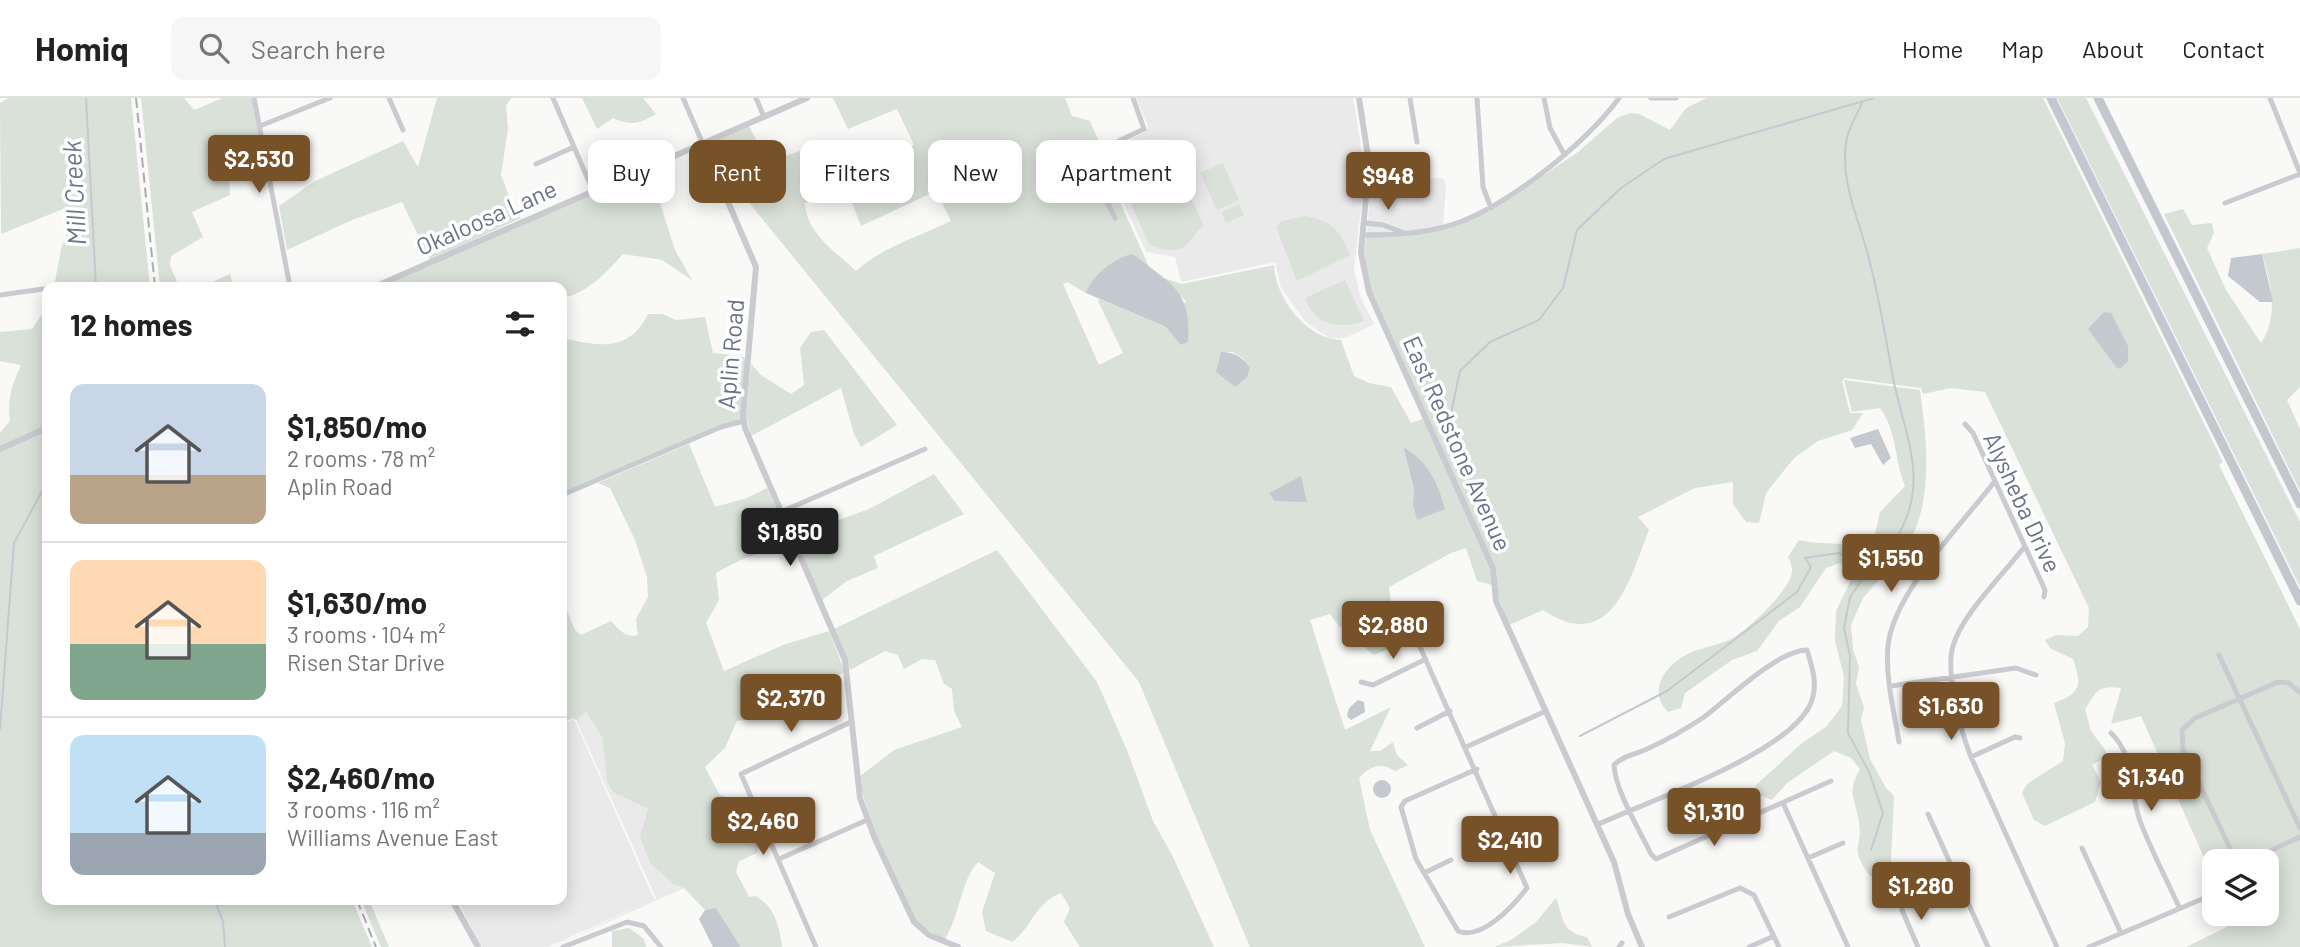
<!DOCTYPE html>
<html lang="en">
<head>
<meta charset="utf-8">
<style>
  body { margin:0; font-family:Barlow,sans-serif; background:#f6f6f6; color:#222; height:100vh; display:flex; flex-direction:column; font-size:26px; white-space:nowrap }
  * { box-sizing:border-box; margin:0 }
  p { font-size:23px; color:#767676 }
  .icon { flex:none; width:38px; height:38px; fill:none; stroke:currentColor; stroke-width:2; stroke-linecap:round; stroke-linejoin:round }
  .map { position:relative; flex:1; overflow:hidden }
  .side { position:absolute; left:42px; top:184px; width:525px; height:623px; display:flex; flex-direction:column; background:#fff; border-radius:14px; box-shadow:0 4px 18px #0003 }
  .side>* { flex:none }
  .guide { position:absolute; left:588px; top:42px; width:665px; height:63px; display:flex; gap:14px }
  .tools { position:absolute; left:2202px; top:751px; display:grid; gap:14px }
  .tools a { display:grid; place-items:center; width:77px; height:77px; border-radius:14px; background:#fff; box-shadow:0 4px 18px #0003; font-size:35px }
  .price { position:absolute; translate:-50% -60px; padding:0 16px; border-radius:7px; background:#775128; color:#fff; font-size:23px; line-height:46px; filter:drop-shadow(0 2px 4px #0008) }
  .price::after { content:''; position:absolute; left:50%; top:42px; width:21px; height:16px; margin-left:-10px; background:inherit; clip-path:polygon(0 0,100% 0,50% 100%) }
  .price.current { background:#222; color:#fff }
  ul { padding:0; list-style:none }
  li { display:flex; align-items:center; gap:21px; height:175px; padding:0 28px }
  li+li { border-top:2px solid #e0e0e0 }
  li span { display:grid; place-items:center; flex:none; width:196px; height:140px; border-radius:14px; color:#555 }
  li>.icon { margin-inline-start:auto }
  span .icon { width:84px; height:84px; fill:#fffc; stroke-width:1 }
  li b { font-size:30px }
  h2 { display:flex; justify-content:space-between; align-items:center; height:84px; padding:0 28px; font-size:30px }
  .chip { padding:0 24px; border-radius:14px; background:#fff; box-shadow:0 4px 18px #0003; font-size:24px; line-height:63px }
  .chip.current { background:#775128; color:#fff }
  header { display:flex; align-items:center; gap:42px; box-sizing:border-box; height:98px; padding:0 35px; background:#fff; border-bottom:2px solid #e0e0e0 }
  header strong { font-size:33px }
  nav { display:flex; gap:38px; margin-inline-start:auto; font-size:24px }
  .search { width:490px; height:63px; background:#f6f6f6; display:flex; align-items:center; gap:18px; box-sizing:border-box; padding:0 24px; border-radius:14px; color:#767676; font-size:26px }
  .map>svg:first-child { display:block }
</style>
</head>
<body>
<header>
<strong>Homiq</strong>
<div class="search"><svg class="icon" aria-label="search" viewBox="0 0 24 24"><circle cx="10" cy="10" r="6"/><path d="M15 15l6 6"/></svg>Search here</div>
<nav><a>Home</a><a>Map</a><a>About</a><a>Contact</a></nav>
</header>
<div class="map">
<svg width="2300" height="849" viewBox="0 0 2300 849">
  <rect width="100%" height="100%" fill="#f9f9f7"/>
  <path fill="#eaeaea" d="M1136 0H1353L1360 41 1363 92 1354 172 1360 198 1374 226 1345 240H1330L1320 234 1306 224 1281 190 1275 164 1181 184 1175 159 1146 154 1101 56 1145 34 1148 28Z
    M1443 80 1446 88 1443 130 1399 136 1367 134 1371 82Z
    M586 613 602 639 607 684 648 711 640 738 675 787 684 790 553 849 656 800 576 622Z
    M574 621 654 801 548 849H480L458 802H562V627Z"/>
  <path fill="#d9e1d8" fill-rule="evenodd" d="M9 0H131L150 189H54L61 151 74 116 63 111 1 136 0 5Z
    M141 0H184L194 12 223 0H252L259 39 228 53 230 97 192 114 203 139 171 158 170 167 179 189H160Z
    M437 0H511L506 8 508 31 501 77 514 112 521 120 430 162 402 104 352 122 287 152 279 108 315 83 403 43 418 69Z
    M582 0H643L656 16C640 25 631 29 613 20L597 31Z
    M833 0H1065L1072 18 1090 23 1103 53 1099 57 1150 171 1133 156C1116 158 1091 178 1086 195L1067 184 1063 186 1099 267 1123 255 1098 203 1099 201 1166 229 1186 203 1161 179 1182 186 1274 167C1275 199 1306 241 1341 242L1354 278 1369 285 1391 289 1411 325 1423 321 1491 471 1492 487 1477 483 1466 450 1451 455 1389 489 1396 548 1374 557 1339 528 1330 516 1310 522 1345 632 1391 609 1370 653H1380L1393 644 1397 657 1408 667 1395 673C1381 664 1370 668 1359 680L1370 732 1425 849H1250L1139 584 729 80 708 46 749 28 768 64 805 51 825 87 914 47 897 11 848 31ZM839 92 850 100 861 128 936 93 951 123C918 139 884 148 856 173 836 154 806 135 805 105ZM1222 254H1232L1244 261 1235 289 1218 275ZM1403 350H1404L1444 411 1413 406 1414 391Z
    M1707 0H2043L2223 364 2219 367 2300 531V849H2186L2233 826 2229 816H2266V763H2214V782L2141 618 2111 626 2121 590C2100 587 2095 593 2085 612L2091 633 2106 653V659L2092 667 2101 684 2095 704 2045 728 2034 722 2022 695 2027 686 2063 663 2065 645 2054 605C2081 596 2082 587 2073 561L2050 550 2045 542 2056 537 2078 538 2088 529 2089 510 1985 294 1951 290 1923 296 1921 290 1845 280 1842 283 1850 315H1863L1852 332 1818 343 1794 360 1766 395 1759 425 1746 424 1733 406V384L1695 390 1638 419 1649 432C1630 480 1612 558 1543 512L1509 527 1498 498 1496 469 1371 193 1364 155 1367 134 1399 136 1468 123 1490 113 1578 54 1617 20 1630 15 1639 16 1670 32 1686 10Z
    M2057 0H2086L2300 424V489Z
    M1145 42 1161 45 1169 51 1204 128C1196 132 1197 135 1192 141 1180 157 1164 153 1149 146L1113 65 1132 45Z
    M1223 65 1239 102 1217 112 1200 75Z
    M636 77 657 96 675 152 692 182 662 162 623 156C605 176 589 194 562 200V189H380Z
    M1239 106 1244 117 1226 125 1221 114Z
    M2183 111 2192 127 2212 125 2214 135 2207 150 2226 192 2261 245C2279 220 2271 184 2262 156L2300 150V289L2287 302 2300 331V393L2164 116Z
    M1305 118C1330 121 1342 134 1350 157L1297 183 1276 129 1282 123Z
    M230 176 233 189H202Z
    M1345 182 1364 223C1340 232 1314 227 1305 200Z
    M47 209V328L0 348V335L10 323C7 301 12 287 21 267L0 263V234L32 231Z
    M648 216H662L676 222 705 219 713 255 742 258 746 262 741 321 562 395V240C598 248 629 255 648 216Z
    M824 232 897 327 861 349 854 336 841 290 751 338 746 317 751 266 761 277 791 296 804 287 800 250 811 234Z
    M1844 282 1920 292C1928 351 1937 425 1889 470L1873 445 1880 414 1905 388C1894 360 1897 333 1880 310L1852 314Z
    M47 333V802H352L372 849H0V353Z
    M689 346 715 409 747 400 767 390 790 441C765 454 740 460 716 475L719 502 706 525 724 573 783 547 829 533 845 574 759 620 737 623 725 650 705 669 719 696 746 708 761 738 757 755 739 763 736 774 749 799 755 798C774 807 780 829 782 849H741L716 810 705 812 684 790 675 787 650 765 640 738 648 711 613 694 607 684 602 639 586 614 576 622 573 620 562 625V501L575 532 581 537 611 523C619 531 626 541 638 537L636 521 648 499 647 479 635 442 610 390 598 385Z
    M934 376 964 416 874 458 878 470 847 483 822 502 797 445 814 438 828 426 869 411Z
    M1799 442C1819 447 1838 443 1857 450L1861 459 1844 467 1840 465 1826 470 1800 509 1779 523 1757 553 1732 562 1685 595 1681 610 1668 614C1648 595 1663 570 1684 558 1699 549 1720 548 1735 539 1751 528 1789 493 1792 474 1793 470 1790 463 1788 459Z
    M1874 451 1888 471 1863 500 1851 527 1853 551 1859 569 1856 586 1864 609 1861 622 1870 661 1886 690 1894 698 1891 762 1887 775 1880 779 1870 778C1848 748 1863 751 1859 725 1856 702 1846 695 1860 671L1851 660 1834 653 1787 685 1772 702 1759 697 1755 688 1802 645 1827 628 1842 608 1844 579 1835 543 1836 513 1851 482Z
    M997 452 1097 584 1127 652 1153 723 1172 757 1214 849H1080L1064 824 1070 810 1061 795C1035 805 1033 828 1012 844L986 833 982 814 995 775 978 764C961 782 960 817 945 841 935 837 926 832 918 824 900 806 863 707 859 679L894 652 962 629 954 613 952 591 944 586 935 562 922 561 904 571 898 557 885 553 850 572 834 531Z
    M1556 800C1564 818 1559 834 1587 839L1592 849 1563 845 1494 849 1511 842 1536 824Z
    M361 802H369L389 849H381Z
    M629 830 644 841 646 849H612V833Z"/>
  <path fill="#c4c9d0" d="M1133 156C1170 186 1192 191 1188 244L1181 247 1166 229 1086 195C1091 178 1116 158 1133 156Z
    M2262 156 2273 204H2260L2228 178 2231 160Z
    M2104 214 2111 215 2128 248V263L2120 271 2116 269 2088 231Z
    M1221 254C1235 254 1242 259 1250 270L1247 279 1235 289 1216 274Z
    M1878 331 1891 360 1883 367 1871 346 1855 350 1850 340Z
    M1403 349C1428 363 1438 385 1445 411L1417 422 1413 406 1414 391Z
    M1301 378 1307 404 1275 403 1269 395Z
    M1358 602 1364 604 1365 614 1351 622 1347 618 1349 610Z
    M1373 691a9 9 0 1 1 18 0a9 9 0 1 1-18 0Z
    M716 810 741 849H713L699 821 705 812Z"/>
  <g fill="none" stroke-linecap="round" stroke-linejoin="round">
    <path stroke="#c4c9d0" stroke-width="2" d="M86 0 96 189
      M1447 334 1460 273 1490 244 1539 222 1563 190 1577 132 1621 90 1664 61 1874 0
      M0 631 14 445 47 384
      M1580 638 1667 593 1797 494 1811 469 1805 460 1839 455 1871 469 1883 443 1890 442 1891 449C1933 387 1906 344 1893 280 1886 242 1880 203 1870 165 1861 125 1840 87 1846 45 1847 32 1857 17 1862 5
      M1871 752 1883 715 1869 674 1848 635 1850 558 1844 530 1850 499 1871 469
      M215 802 223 824 225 849"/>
    <path stroke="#cacbd0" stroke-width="5" d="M254 0 290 189
      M389 0 403 32
      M553 0 593 93
      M683 0 703 46
      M756 0 764 19
      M1410 0 1417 44
      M1477 0 1483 89 1491 110
      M1544 0 1550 30 1564 56
      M1651 0H1676
      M2270 0 2300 75
      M260 28 330 0
      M536 66 574 49
      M2225 105 2300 76
      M1115 120 1087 63 1089 57 1144 31 1133 0
      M1366 125 1383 127 1402 134
      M1364 137C1391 137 1419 136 1444 129 1500 115 1586 46 1619 0
      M0 197 43 191
      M1965 326 1973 335 2045 492 2044 499
      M562 397 721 329 744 323
      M781 414 925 351
      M2025 448C2004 476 1962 516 1953 548 1945 574 1961 634 1971 659L2057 849
      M1408 522 1527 790C1514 807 1482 843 1458 833L1416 761 1401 709 1405 703 1477 671
      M2219 557 2300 730
      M1361 584 1373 587 1426 561
      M1891 588 2016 570 2036 577
      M1417 630 1450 613
      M2111 635C2136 659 2129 693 2140 723 2151 752 2166 780 2179 809
      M1899 644C1894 613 1885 579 1888 548 1893 495 1962 426 1995 383
      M1466 649 1546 613
      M1971 659 2015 639 2020 640
      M1783 705 1848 849
      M1928 716 1988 849
      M1597 727 1601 725C1652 702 1783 657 1809 609 1819 590 1813 571 1807 552 1778 552 1728 601 1704 619 1686 631 1667 642 1647 651 1636 656 1622 658 1614 667 1615 692 1640 733 1651 756L1656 761 1831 683
      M2082 750 2121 835
      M1808 760 1843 745
      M779 761 867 722
      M2241 763 2232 754 2183 652 2182 632 2195 620 2278 584 2289 585 2300 595
      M2260 763 2272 752 2300 739
      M1424 775 1451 762
      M1902 803V812L1918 849
      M1669 819 1740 790 1754 797 1779 849
      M563 849 627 824 644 828 661 849
      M816 849 741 676 851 624
      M1619 849 1622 845
      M1749 849 1774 838
      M2089 849 2214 796"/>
    <path stroke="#cacbd0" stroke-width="6" d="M1359 0 1369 65 1361 155 1369 194 1493 470 1496 503 1614 764 1628 816 1642 849
      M703 46 756 169 743 317 745 330 845 562 860 700 875 741 914 824 929 837 958 849
      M374 189 807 0
      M0 351 47 330
      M452 802 478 849"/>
    <path stroke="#c4c7d0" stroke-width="9" d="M2051 0 2300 503
      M2098 0 2300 406"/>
    <path stroke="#aaacb4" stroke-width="2" stroke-dasharray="10 5" stroke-linecap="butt" d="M136 0 155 189
      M357 802 376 849"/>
  </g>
  <g text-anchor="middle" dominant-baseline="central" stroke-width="7" stroke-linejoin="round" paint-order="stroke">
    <g font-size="24" fill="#697187" stroke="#fff">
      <text transform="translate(486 119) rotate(-24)">Okaloosa Lane</text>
      <text transform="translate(730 256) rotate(-85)">Aplin Road</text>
      <text transform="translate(1458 345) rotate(66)">East Redstone Avenue</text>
      <text transform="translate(2023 404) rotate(65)">Alysheba Drive</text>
    </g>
    <g font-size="26" font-style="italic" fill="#6a7889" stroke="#fff">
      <text transform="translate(73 95) rotate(-93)">Mill Creek</text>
    </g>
  </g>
</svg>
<div class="tools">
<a><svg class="icon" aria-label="layers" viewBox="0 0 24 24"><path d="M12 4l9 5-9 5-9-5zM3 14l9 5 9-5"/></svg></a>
</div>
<b class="price" style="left:259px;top:97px">$2,530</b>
<b class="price" style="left:1388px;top:114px">$948</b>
<b class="price current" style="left:790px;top:470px">$1,850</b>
<b class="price" style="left:1891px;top:496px">$1,550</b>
<b class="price" style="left:1393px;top:563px">$2,880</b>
<b class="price" style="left:791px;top:636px">$2,370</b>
<b class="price" style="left:1951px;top:644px">$1,630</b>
<b class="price" style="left:2151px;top:715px">$1,340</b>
<b class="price" style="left:1714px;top:750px">$1,310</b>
<b class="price" style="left:763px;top:759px">$2,460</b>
<b class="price" style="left:1510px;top:778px">$2,410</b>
<b class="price" style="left:1921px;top:824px">$1,280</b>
<div class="guide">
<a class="chip">Buy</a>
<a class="chip current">Rent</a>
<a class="chip">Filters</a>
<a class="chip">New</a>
<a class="chip">Apartment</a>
</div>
<section class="side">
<h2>12 homes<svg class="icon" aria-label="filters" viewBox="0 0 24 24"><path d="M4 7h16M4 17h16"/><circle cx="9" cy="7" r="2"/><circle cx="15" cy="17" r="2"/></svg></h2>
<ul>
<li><span style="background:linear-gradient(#c9d6e8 65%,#b9a48a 0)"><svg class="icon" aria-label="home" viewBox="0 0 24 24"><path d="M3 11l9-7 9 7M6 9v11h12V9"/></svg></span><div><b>$1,850/mo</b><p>2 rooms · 78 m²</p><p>Aplin Road</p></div></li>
<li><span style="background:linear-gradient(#ffd9b3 60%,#7fa58c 0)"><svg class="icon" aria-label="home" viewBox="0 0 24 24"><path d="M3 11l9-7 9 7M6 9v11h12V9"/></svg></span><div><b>$1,630/mo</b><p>3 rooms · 104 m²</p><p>Risen Star Drive</p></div></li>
<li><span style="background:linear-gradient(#bfe0f5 70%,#9aa5b1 0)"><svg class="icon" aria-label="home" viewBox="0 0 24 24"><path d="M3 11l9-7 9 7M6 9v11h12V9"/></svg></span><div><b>$2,460/mo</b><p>3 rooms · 116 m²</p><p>Williams Avenue East</p></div></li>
</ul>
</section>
</div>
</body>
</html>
